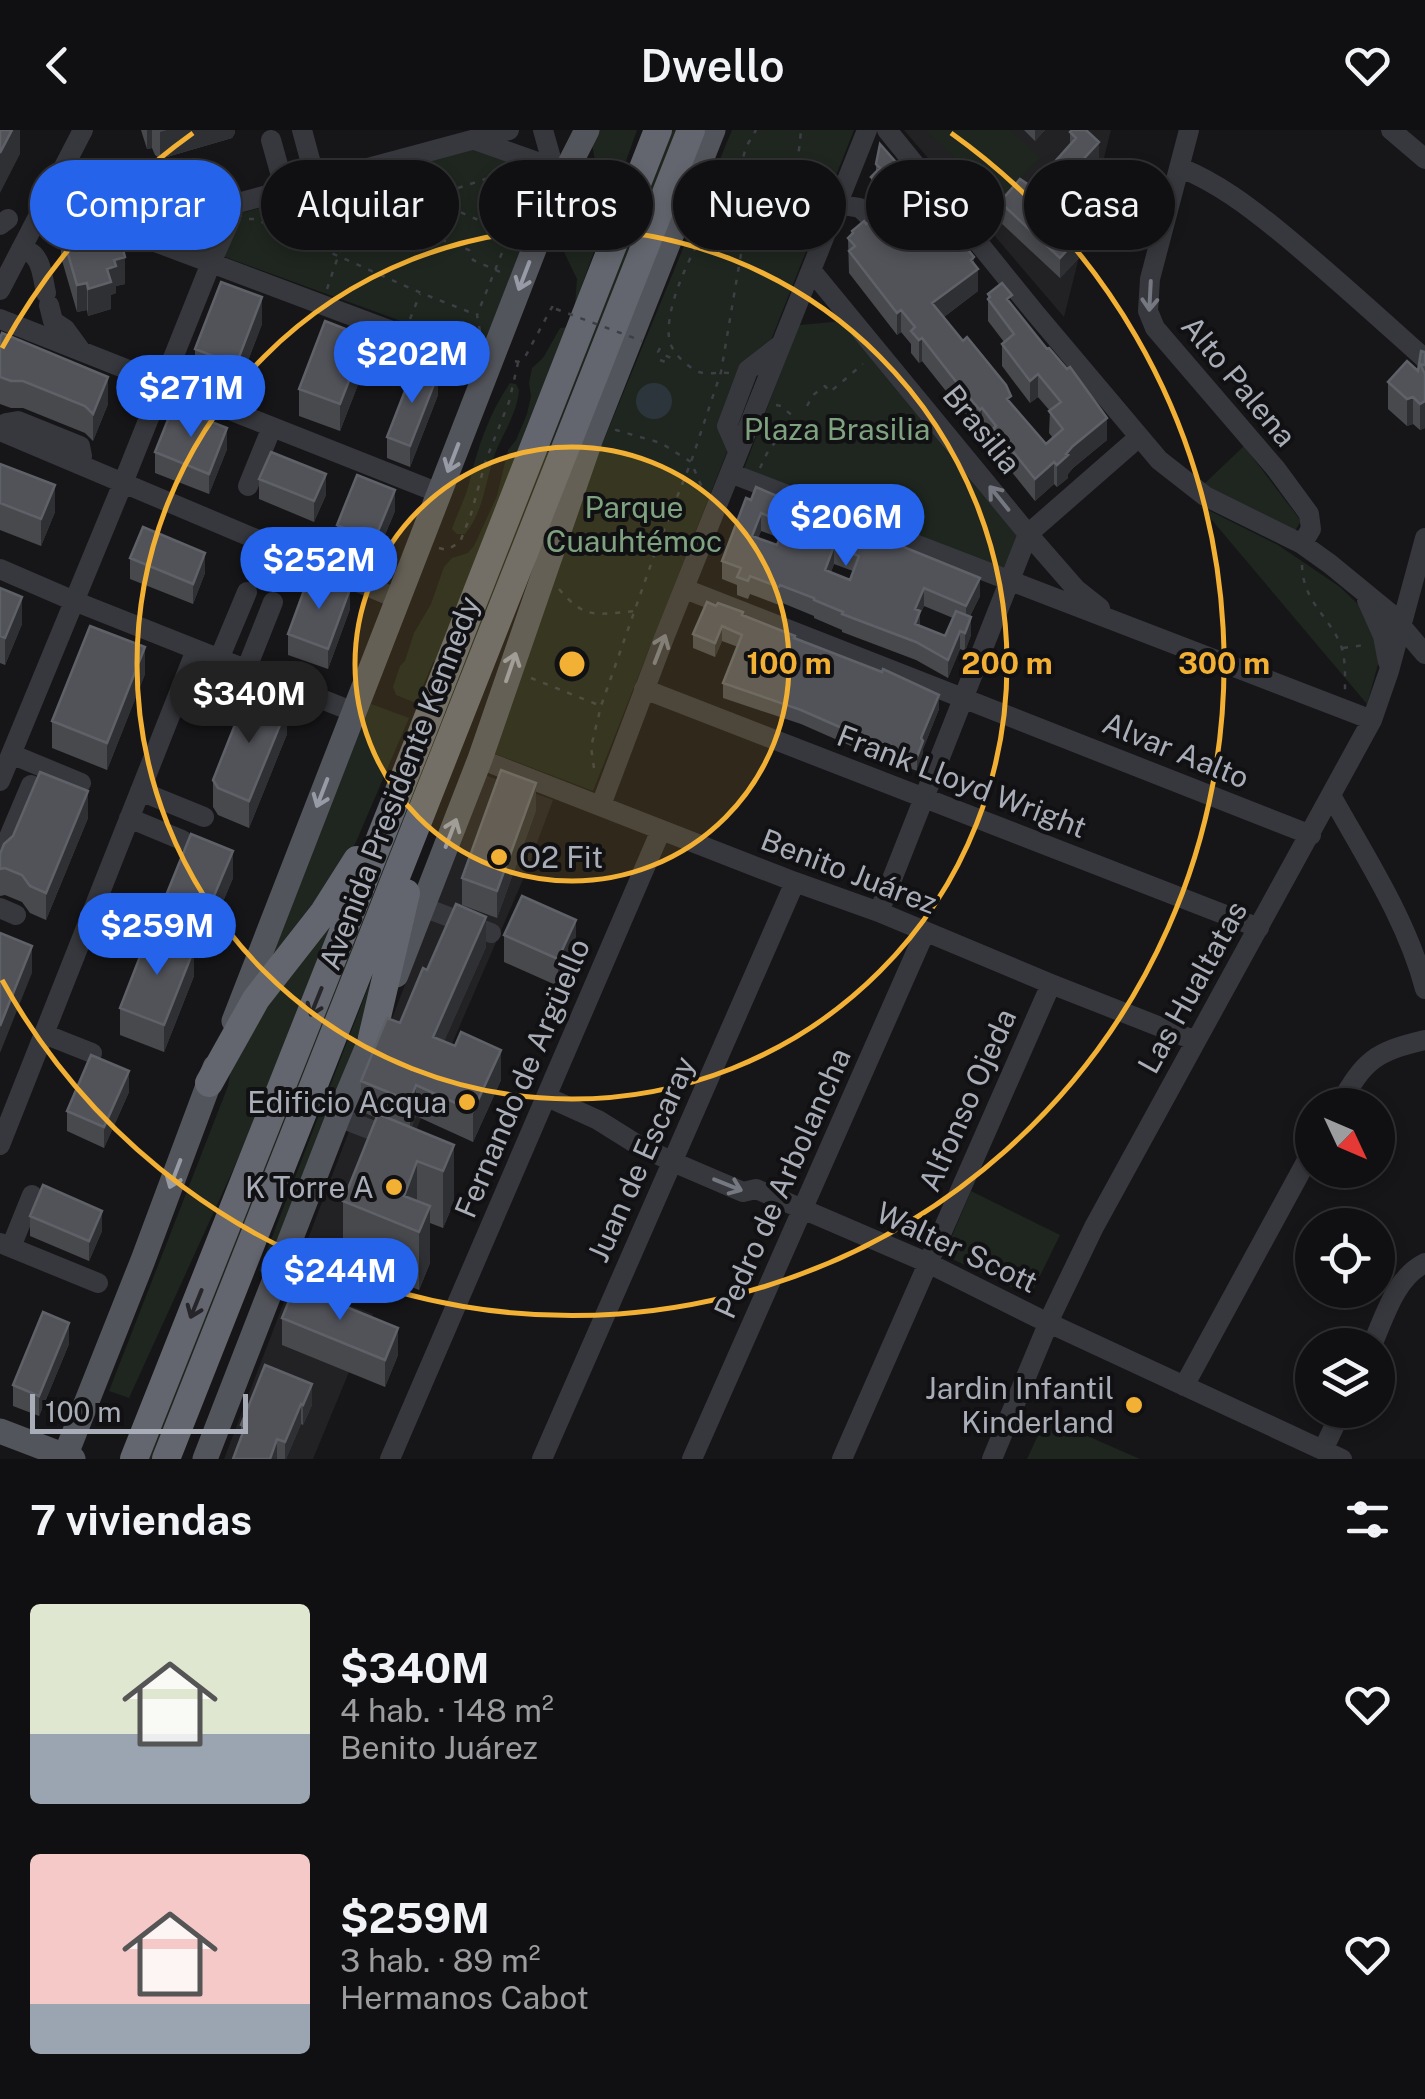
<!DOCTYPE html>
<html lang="es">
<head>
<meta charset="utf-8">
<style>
  body { margin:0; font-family:"Public Sans",sans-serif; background:#19191b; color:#f1f3f6; height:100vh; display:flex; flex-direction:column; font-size:38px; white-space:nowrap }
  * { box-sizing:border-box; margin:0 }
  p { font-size:32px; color:#9c9d9f }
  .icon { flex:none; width:55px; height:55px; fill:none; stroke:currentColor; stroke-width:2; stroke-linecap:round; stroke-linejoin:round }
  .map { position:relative; height:1329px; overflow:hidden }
  .drawer { display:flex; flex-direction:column; background:#101012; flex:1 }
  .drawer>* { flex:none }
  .guide { position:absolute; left:30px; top:30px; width:1365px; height:90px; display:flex; gap:20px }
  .needle { width:65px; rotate:134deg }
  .fabs { position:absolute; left:1295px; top:958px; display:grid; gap:20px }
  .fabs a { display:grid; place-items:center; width:100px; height:100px; border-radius:50%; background:#101012; box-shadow:0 5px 15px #0003,0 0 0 2px #303032; font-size:50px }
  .scale { position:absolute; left:30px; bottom:25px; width:218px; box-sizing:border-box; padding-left:10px; border:5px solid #a8adb8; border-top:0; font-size:28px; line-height:35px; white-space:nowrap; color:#a8adb8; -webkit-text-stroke:8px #111113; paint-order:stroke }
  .price { position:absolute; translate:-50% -85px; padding:0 22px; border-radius:35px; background:#2563eb; color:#fff; font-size:32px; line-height:65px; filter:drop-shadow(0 2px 5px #0008) }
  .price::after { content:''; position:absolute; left:50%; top:60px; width:30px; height:22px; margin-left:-15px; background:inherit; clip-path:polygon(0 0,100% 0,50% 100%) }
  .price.selected { background:#222; color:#fff }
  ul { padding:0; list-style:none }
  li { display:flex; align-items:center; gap:30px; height:250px; padding:0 30px }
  li span { display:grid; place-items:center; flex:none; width:280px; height:200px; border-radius:10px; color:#555 }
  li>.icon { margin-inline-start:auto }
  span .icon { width:120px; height:120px; fill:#fffc; stroke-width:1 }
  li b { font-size:42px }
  h2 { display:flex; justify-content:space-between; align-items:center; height:120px; padding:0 30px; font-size:42px }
  .chip { padding:0 35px; border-radius:45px; background:#101012; box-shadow:0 5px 15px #0003,0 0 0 2px #303032; font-size:35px; line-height:90px }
  .chip.selected { background:#2563eb; color:#fff }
  header { display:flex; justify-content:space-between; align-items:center; height:130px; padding:0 30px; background:#101012; font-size:45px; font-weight:600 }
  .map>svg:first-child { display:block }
</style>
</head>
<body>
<header><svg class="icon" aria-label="back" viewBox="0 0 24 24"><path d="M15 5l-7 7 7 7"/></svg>Dwello<svg class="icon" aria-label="heart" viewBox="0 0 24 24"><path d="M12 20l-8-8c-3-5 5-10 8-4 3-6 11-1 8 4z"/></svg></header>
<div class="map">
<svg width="1425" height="1329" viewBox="0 0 1425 1329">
  <rect width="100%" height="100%" fill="#161618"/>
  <path fill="#222225" d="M904 0H1111L1064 187Z
    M485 645 553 670 525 745 455 907 344 1173 373 1184 313 1329H224Z"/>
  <path fill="#1e261f" d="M598 0H637L575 175 577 149 564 122 594 57 597 41 592 15Z
    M672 0H680L155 1329H147Z
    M732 0H854L593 661 488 621 579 370Z
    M925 0H1010L1040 28 1001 70Z
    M465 19H477L544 41 547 71 486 222 165 105Z
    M844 191 947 322 1020 404 1003 440 743 341 799 195Z
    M569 197 438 529 433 532 416 573 396 565 393 557 400 536 405 531 414 503 431 474 444 437 452 428 468 423 474 416 497 366 508 320 516 310 527 284 531 266 529 253 532 238 543 228 560 198Z
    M510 253 516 254 519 260C517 283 505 300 496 321 485 349 485 380 465 404H457L452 399C457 384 465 369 469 354 477 319 489 283 510 253Z
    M1244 316 1301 391 1295 401 1203 355Z
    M1200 376 1278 415 1340 457 1387 502 1367 574Z
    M371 574 409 588 356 712 339 742 266 839Z
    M344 766 248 1007 129 1268 109 1261 228 956C237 891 304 818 344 766Z
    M379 829 382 850 266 1144 259 1141Z
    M971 1061 1060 1105 1030 1166 944 1125Z
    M1046 1288 1140 1329H1027Z"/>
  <path fill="#2c353c" d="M636 271a18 18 0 1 1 36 0a18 18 0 1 1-36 0Z"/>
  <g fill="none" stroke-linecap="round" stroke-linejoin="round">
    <path stroke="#3d3f44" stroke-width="2.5" stroke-dasharray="5 8" stroke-linecap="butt" d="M740 39 746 17 756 0
      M416 42 427 68 509 103
      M380 52 390 81 400 94 469 120 473 130 505 144
      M780 65 802 117
      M249 89H255L421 163 477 185
      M327 159 348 97 427 68 495 46 507 47 508 42
      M410 189 420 164
      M480 201 477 185 522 73 507 47
      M660 218 658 222 673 229
      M660 230 671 234
      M515 231 518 232 525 227 552 177 556 179
      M729 243C719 242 708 245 699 242 687 237 670 221 669 208 664 160 716 81 740 39L743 79C792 66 797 47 801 0
      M776 275 781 276 795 288
      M807 276 813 265 825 256 830 262 863 234
      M616 301V300L661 313 691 332 704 362
      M760 338 769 319 785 303
      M439 418 447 420 460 412 471 384 486 330 509 272 518 233
      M1302 435C1303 471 1326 483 1340 513 1346 528 1345 545 1345 561
      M559 459C586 491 597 484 636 481
      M1343 518 1365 515
      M531 548 601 576
      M594 638 591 617 601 576 656 420 691 332 721 242 742 118 743 79"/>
    <path stroke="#37383d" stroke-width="20" d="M302 0 316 52
      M543 0 556 46
      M887 0 1036 184 1159 330 1205 366 1302 414 1330 434 1391 484 1425 524
      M1189 0 1150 149 1148 181 1155 198 1276 339 1309 384 1311 399 1302 414
      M1391 0 1425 29
      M271 10 285 60
      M475 10 554 38
      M1181 38C1218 53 1248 76 1279 101 1329 142 1377 186 1425 229
      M46 71 488 237
      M837 74 860 78 876 93
      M0 95 8 89
      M130 102 509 0
      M21 119C42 122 42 145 46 163
      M811 140 1028 404 1076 459 1100 478
      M0 160 83 0
      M49 175 53 191 65 199 81 221
      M0 189 439 363
      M0 300 6 293 18 291 80 316 82 326 78 334
      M0 301 398 469
      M738 321 727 296 748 240 779 216
      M730 343 1372 590
      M248 356 272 297
      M0 439 74 471 354 582
      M685 459 1311 705
      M1367 470 1383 506 1388 532
      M219 529 247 462
      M246 540 273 472
      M644 559 1259 798
      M11 624 81 653
      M480 629 795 752 879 782 1051 854 1196 911
      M0 651 123 353 211 133 231 88 234 74
      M140 661 204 687
      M1332 667C1366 728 1407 790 1425 859
      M601 675 664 508 867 0
      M129 688 182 710
      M0 728 31 655
      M423 777 491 803
      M0 778 16 785
      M879 782 1028 404 1139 307
      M91 785 138 805
      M44 904 92 923
      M547 967 598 990 638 1015 673 1032 743 1062 756 1059 928 1133 1038 1188 1342 1329
      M1339 975C1365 930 1374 922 1425 910
      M338 987 395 1009
      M0 1015 196 520
      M0 1113 98 1153
      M11 1117 32 1065
      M1372 1215C1385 1186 1395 1148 1425 1133
      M1184 1256 1312 1021
      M1323 1320 1342 1280
      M390 1329 661 700
      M542 1329 795 752
      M692 1329 925 802
      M842 1329 1051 854
      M992 1329 1053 1182 1094 1097 1372 590 1389 541 1425 408"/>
    <path stroke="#53555c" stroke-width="25" d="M396 845 480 629 591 308 713 0
      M234 891 559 55 587 0
      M0 1301 73 1329
      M64 1329 143 1130 215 937
      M205 1329 338 987 378 892"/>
    <path stroke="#63666e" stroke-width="28" d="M372 908 406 763
      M209 953 256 869 324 782 357 730
      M134 1329 416 618 658 0
      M166 1329 691 0"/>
    <path stroke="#3d3f44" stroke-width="2.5" stroke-dasharray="5 8" stroke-linecap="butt" d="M556 179 642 211"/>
  </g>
  <path fill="#47494d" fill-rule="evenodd" d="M141 0H235V3L232 8 160 29 155 25 152 18 147 19Z
    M1024 0H1045L1035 11Z
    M1070 2 1099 32 1083 51 1089 73 1092 97 1079 111V128L1060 148 1000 92V72L1032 57 1070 15Z
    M876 34 974 134 978 161 944 187 1011 273 1046 314 1053 308 1049 303 1050 281 1038 267 1030 273 1002 236V214L1004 212 988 191V164L1012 175 1107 310 1073 338 1068 344V348L1057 357 1054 354 1035 371 994 320V316L982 301 980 302 961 280 922 231 919 233 911 223V214L901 202 897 205 849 143 848 108 852 105V101L884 82 871 69V47L876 42Z
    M65 83 92 92 125 154 116 156V163L111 165V179L88 186 87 180 77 182 61 127V100L65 97Z
    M262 194 236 262 195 246V219Z
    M0 208 108 274 93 311 85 303 23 278H11L0 274Z
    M1425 222V298L1420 300 1413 294 1407 296 1388 279V252L1418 241Z
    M366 234 340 301 299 286V259Z
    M438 265 410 337 387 328V307Z
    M227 319 209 364 155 343V322Z
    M0 334 55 382 41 416 0 400Z
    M259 349 326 365 314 392 259 369Z
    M751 370 791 379 980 466 970 486 971 505 965 521 960 519 948 548 916 530 842 502V500L814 488V486L780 472 779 475 750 464 748 469 737 465V455L722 449V431ZM761 401 780 408 777 415 758 408ZM834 434 853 441 850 450 831 442ZM924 476 953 488 945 506 920 496V484Z
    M395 381 374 431 337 415V395Z
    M130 428 205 443 193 474 130 449Z
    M0 458 22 494 5 535 0 533Z
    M716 476 743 486 795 508 939 579 923 619V625L917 641 851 616 801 594 723 568V553L738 517 722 511 715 527 693 518V504Z
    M350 479 328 539 288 525V504Z
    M145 544 107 640 52 618V591Z
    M287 604 249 698 218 685 213 677V650Z
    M536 680 497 788 462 775V748Z
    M88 688 46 790 30 783 22 772 5 765 0 766V724Z
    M233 748 208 807 167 790V763Z
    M504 805 576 817 558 856 504 832Z
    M486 817 444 911 501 950 473 1012 416 986 411 998 454 1015V1072L443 1098 430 1093V1133L419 1160 343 1129V1071L376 988 361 981V951L400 893 427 840Z
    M194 846 164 922 120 905V878Z
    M129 962 104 1018 67 1001V981Z
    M30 1086 102 1101 89 1131 30 1106Z
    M282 1188 398 1225 385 1257 282 1215Z
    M69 1214 39 1286 13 1276V1255Z
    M265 1235 312 1275 303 1295 301 1294 286 1329H233L241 1308V1295Z"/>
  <path fill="#2f3033" d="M12 0H20V24L0 63V23Z
    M147 0H152V18L147 19Z
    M167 0H235V3L232 8 160 29V2Z
    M1035 0H1045L1035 11Z
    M1099 12V32L1068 67V46Z
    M1089 63V80L1092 77V97L1079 111V128L1060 148V128L1071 99Z
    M125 127V154L116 156V163L111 165V179L88 186V159L114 130Z
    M974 127V142L978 139V161L932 196V173Z
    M87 153V180L77 182V155Z
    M262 167V194L236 262V235Z
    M901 180V202L897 205V183Z
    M366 207V234L340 301V274Z
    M922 208V231L919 233V210Z
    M438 244V265L410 337V316Z
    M1038 244V267L1030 273V251Z
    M108 247V274L93 311V284Z
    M1413 267V294L1407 296V269Z
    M1425 271V298L1420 300V274Z
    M982 278V301L980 302V280Z
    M1107 288V310L1073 338 1068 344V348L1057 357V335L1073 316Z
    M227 298V319L209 364V344Z
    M1054 332V354L1035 371V349Z
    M326 344V365L314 392V371Z
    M55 355V382L41 416V389Z
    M395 360V381L374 431V411Z
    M761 383V401L752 423V406Z
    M834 416V434L825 458V440Z
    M205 423V443L193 474V454Z
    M980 448V466L966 493V476Z
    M924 458V476L920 484V499L915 512V479Z
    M350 459V479L328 539V519Z
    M22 467V494L5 535V508Z
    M971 487V505L965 521V503Z
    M722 496V511L715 527V513Z
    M960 501V519L948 548V530Z
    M145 517V544L107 640V613Z
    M939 565V579L923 619V625L917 641V627L921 608Z
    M287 578V604L249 698V671Z
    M536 653V680L497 788V761Z
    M88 661V688L46 790V763Z
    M233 721V748L208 807V780Z
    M486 787V817L433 937V907Z
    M576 790V817L558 856V829Z
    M32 816V843L0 923V896Z
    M194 819V846L164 922V895Z
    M501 920V950L473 1012V981Z
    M129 941V962L104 1018V997Z
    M416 955V986L410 1002V971Z
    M454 1015V1072L443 1098V1041Z
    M417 1031V1088L404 1066Z
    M430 1076V1133L419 1160V1102Z
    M102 1081V1101L89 1131V1111Z
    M69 1193V1214L39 1286V1266Z
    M398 1198V1225L385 1257V1230Z
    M312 1254V1275L303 1295V1275Z
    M301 1274V1294L286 1329H285V1312Z
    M277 1309V1329H270Z"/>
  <path fill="#525359" stroke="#5f6168" stroke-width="2.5" fill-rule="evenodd" d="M0 0H12L0 23Z
    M1072 0H1086L1099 12 1068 46 1084 51 1089 63 1086 70 1092 77 1071 99 1079 107 1060 128 1000 72 1020 49 1032 57 1076 8 1070 2Z
    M880 14 909 47 974 127 971 130 978 139 932 173 963 211 967 207 1006 255 1011 266 1007 269 1046 314 1063 299 1049 281 1061 272 1038 244 1030 251 1002 214 1014 204 988 169 990 167 988 164 1002 153 1012 165 1007 169 1047 219 1049 218 1067 239 1070 237 1107 288 1073 316 1066 324 1068 325 1057 335 1054 332 1035 349 994 298 996 296 982 278 980 280 961 258 922 208 919 210 911 201 915 197 901 180 897 183 849 121 855 116 848 108 853 103 852 101 864 91 866 94 885 81 890 74 886 61 871 47 880 38 876 34Z
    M88 76 92 92 104 88 106 97 116 94 125 127 114 130 116 136 107 139 111 152 88 159 87 153 77 155 61 100 68 95 65 83Z
    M221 152 262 167 236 235 195 219Z
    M325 191 366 207 340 274 299 259Z
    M2 203 108 247 93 284 85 276 23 251H11L0 247V208Z
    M1421 221 1425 222V235L1420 234 1425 244V271L1420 274 1413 267 1407 269 1388 252 1407 231 1418 241Z
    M415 235 438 244 410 316 387 307Z
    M173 277 227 298 209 344 155 322Z
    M271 322 326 344 314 371 259 349Z
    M0 334 55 355 41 389 0 373Z
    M357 345 395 360 374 411 337 395Z
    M756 357 791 372 789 378 831 395 833 390 847 394 980 448 966 476 924 458 915 479 920 481 915 494 945 506 956 481 971 487 965 503 960 501 948 530 916 512 842 484 843 482 814 470V468L780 455 779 457 750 446 748 451 737 447 741 438 722 431 746 368 751 370ZM761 383 786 393 777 415 752 406ZM834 416 859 426 850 450 825 440Z
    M143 397 205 423 193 454 130 428Z
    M310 444 350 459 328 519 288 504Z
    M0 458 22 467 5 508 0 506Z
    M707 472 716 476 718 473 743 482 742 485 795 506 794 508 882 542 883 539 939 565 921 608 923 611 917 627 851 602 801 580 723 553 742 505 722 496 715 513 693 504Z
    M90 496 145 517 107 613 52 591Z
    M248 562 287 578 249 671 218 658 213 650Z
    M501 640 536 653 497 761 462 748Z
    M40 642 88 661 46 763 30 756 22 745 5 738 0 739V724L4 714 13 706Z
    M191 704 233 721 208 780 167 763Z
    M522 766 576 790 558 829 504 805Z
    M456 774 486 787 433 907 455 916 461 902 501 920 473 981 416 955 410 971 361 951 387 888 400 893 423 838 427 840Z
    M150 801 194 819 164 895 120 878Z
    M0 803 32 816 0 896Z
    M91 925 129 941 104 997 67 981Z
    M378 984 454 1015 443 1041 417 1031 404 1066 430 1076 419 1102 343 1071Z
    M43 1055 102 1081 89 1111 30 1086Z
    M295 1156 398 1198 385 1230 282 1188Z
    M43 1182 69 1193 39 1266 13 1255Z
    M265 1235 312 1254 303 1275 301 1274 285 1312 277 1309 270 1329H233L245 1297 241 1295Z"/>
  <defs><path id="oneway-shaft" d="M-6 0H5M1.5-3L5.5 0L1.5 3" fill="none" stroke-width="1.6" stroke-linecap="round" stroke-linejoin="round" transform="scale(2.5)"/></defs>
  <g stroke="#979ba6">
    <use href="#oneway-shaft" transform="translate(524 146) rotate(111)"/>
    <use href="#oneway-shaft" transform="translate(453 328) rotate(111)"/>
    <use href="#oneway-shaft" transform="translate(511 537) rotate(-71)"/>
    <use href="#oneway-shaft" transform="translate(322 663) rotate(111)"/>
    <use href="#oneway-shaft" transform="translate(451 703) rotate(-69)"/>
    <use href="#oneway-shaft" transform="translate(175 1044) rotate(111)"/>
  </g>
  <g stroke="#757881">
    <use href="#oneway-shaft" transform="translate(1150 166) rotate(93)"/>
    <use href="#oneway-shaft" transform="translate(999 368) rotate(-129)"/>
    <use href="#oneway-shaft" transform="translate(660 519) rotate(-69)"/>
    <use href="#oneway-shaft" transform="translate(728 1055) rotate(22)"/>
  </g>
  <g stroke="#26262a">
    <use href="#oneway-shaft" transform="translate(316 872) rotate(112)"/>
    <use href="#oneway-shaft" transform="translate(196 1174) rotate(112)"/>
  </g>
  <circle cx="572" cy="534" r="217" fill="#f2b134" fill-opacity=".12"/>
  <g fill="none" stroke="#f2b134" stroke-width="5">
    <circle cx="572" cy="534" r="217"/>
    <circle cx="572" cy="534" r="435"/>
    <path d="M2 218A652 652 0 0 1 193 3M951 3A652 652 0 1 1 2 850"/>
  </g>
  <g fill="#f2b134" stroke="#111113" stroke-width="4">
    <circle cx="499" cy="727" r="10"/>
    <circle cx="467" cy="972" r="10"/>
    <circle cx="394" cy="1057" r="10"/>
    <circle cx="1134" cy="1275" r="10"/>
  </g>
  <g text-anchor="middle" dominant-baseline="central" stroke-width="8" stroke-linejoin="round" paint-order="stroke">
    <g font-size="30" fill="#a8adb8" stroke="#111113">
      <text transform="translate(1239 251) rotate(50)">Alto Palena</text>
      <text transform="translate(982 299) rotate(51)">Brasilia</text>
      <text transform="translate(1176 620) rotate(22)">Alvar Aalto</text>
      <text transform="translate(962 651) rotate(21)">Frank Lloyd Wright</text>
      <text transform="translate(399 653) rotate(-69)">Avenida Presidente Kennedy</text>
      <text transform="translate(849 741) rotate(21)">Benito Juárez</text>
      <text transform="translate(1192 857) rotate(-61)">Las Hualtatas</text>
      <text transform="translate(522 948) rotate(-67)">Fernando de Argüello</text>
      <text transform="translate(967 970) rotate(-66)">Alfonso Ojeda</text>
      <text transform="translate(641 1029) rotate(-66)">Juan de Escaray</text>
      <text transform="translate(782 1053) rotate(-66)">Pedro de Arbolancha</text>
      <text transform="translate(957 1117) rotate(25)">Walter Scott</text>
    </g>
    <g font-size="30" fill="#7fa381" stroke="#111113">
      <text x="837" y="299">Plaza Brasilia</text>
      <text x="634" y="377">Parque<tspan x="634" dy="34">Cuauhtémoc</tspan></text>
    </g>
    <g font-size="30" fill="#a8adb8" stroke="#111113" text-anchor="end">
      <text x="519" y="727" text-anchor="start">O2 Fit</text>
      <text x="447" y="972">Edificio Acqua</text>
      <text x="374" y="1057">K Torre A</text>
      <text x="1114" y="1258">Jardin Infantil<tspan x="1114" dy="34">Kinderland</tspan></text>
    </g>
  </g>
  <circle cx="572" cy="534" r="15" fill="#f2b134" stroke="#111113" stroke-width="5"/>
  <g font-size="30" text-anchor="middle" font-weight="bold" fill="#f2b134" stroke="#111113" stroke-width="8" stroke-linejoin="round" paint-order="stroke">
    <text x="789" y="544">100 m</text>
    <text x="1007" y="544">200 m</text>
    <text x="1224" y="544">300 m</text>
  </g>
</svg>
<div class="fabs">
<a><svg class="needle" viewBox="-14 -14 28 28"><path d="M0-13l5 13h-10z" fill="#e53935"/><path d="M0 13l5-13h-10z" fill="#9c9d9f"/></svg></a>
<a><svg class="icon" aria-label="locate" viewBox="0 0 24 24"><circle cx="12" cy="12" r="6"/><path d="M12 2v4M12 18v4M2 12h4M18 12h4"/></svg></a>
<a><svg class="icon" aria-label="layers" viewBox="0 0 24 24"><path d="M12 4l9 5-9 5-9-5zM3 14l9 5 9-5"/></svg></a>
</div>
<div class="scale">100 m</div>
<b class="price" style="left:412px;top:276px">$202M</b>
<b class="price" style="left:191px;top:310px">$271M</b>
<b class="price" style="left:846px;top:439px">$206M</b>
<b class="price" style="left:319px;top:482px">$252M</b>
<b class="price selected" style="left:249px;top:616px">$340M</b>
<b class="price" style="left:157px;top:848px">$259M</b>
<b class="price" style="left:340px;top:1193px">$244M</b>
<div class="guide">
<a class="chip selected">Comprar</a>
<a class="chip">Alquilar</a>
<a class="chip">Filtros</a>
<a class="chip">Nuevo</a>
<a class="chip">Piso</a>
<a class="chip">Casa</a>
</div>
</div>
<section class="drawer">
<h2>7 viviendas<svg class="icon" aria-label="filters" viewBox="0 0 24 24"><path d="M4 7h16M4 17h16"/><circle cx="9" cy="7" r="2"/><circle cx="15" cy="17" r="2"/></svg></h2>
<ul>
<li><span style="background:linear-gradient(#dfe7d0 65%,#9aa5b1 0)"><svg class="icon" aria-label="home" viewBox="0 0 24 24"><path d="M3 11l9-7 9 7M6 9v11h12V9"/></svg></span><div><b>$340M</b><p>4 hab. · 148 m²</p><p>Benito Juárez</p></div><svg class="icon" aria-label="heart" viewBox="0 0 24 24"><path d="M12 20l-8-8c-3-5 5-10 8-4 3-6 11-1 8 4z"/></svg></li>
<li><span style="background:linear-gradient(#f6c9c9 75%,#9aa5b1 0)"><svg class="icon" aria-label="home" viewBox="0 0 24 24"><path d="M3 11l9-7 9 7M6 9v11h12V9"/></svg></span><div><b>$259M</b><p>3 hab. · 89 m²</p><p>Hermanos Cabot</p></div><svg class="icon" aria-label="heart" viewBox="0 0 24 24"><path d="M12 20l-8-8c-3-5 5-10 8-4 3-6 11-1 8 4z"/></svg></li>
</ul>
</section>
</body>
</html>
